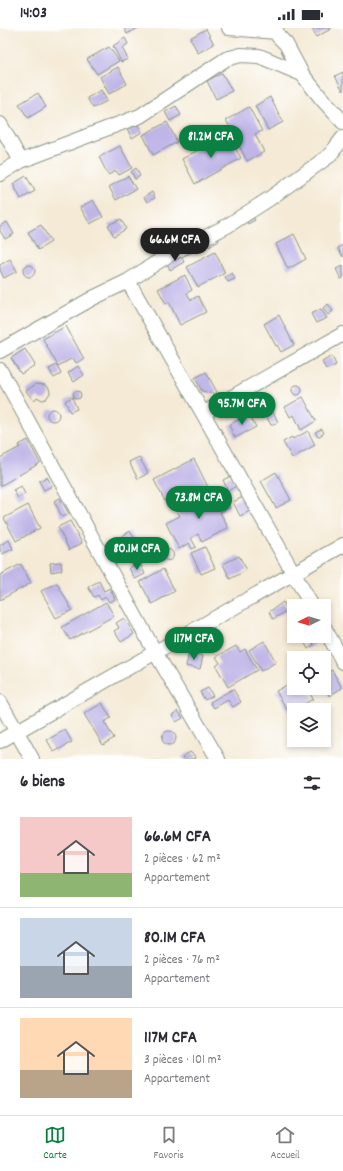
<!DOCTYPE html>
<html lang="fr">
<head>
<meta charset="utf-8">
<style>
  body { margin:0; font-family:Dekko,sans-serif; background:#f2f2f3; color:#2b2b33; height:100vh; display:flex; flex-direction:column; font-size:15px; white-space:nowrap }
  * { box-sizing:border-box; margin:0 }
  p { font-size:13px; color:#7c7c81 }
  .icon { flex:none; width:22px; height:22px; fill:none; stroke:currentColor; stroke-width:2; stroke-linecap:round; stroke-linejoin:round }
  .map { position:relative; height:731px; overflow:hidden }
  .side { display:flex; flex-direction:column; background:#fff; flex:1 }
  .side>* { flex:none }
  .needle { width:26px; rotate:265deg }
  .fabs { position:absolute; left:287px; top:571px; display:grid; gap:8px }
  .fabs a { display:grid; place-items:center; width:44px; height:44px; border-radius:0px; background:#fff; box-shadow:0 2px 6px #0003; font-size:20px }
  .price { position:absolute; translate:-50% -34px; padding:0 9px; border-radius:14px; background:#0b8043; color:#fff; font-size:13px; line-height:26px; filter:drop-shadow(0 1px 2px #0008) }
  .price::after { content:''; position:absolute; left:50%; top:24px; width:12px; height:9px; margin-left:-6px; background:inherit; clip-path:polygon(0 0,100% 0,50% 100%) }
  .price.current { background:#222; color:#fff }
  ul { padding:0; list-style:none }
  li { display:flex; align-items:center; gap:12px; height:100px; padding:0 20px }
  li+li { border-top:1px solid #e1e1e2 }
  li span { display:grid; place-items:center; flex:none; width:112px; height:80px; border-radius:0px; color:#555 }
  li>.icon { margin-inline-start:auto }
  span .icon { width:48px; height:48px; fill:#fffc; stroke-width:1 }
  li b { font-size:17px }
  h2 { display:flex; justify-content:space-between; align-items:center; height:48px; padding:0 20px; font-size:17px }
  .status { display:flex; justify-content:space-between; align-items:center; height:28px; padding:0 20px; background:#fff; direction:ltr }
  .status svg { height:11px; fill:currentColor }
  .tab-bar { display:flex; justify-content:space-around; align-items:center; height:56px; border-top:1px solid #e1e1e2; background:#fff; font-size:11px; color:#7c7c81 }
  .tab-bar a { display:grid; justify-items:center; gap:2px }
  .tab-bar .current { color:#0b8043 }
  .map>svg:first-child { display:block }
</style>
</head>
<body>
<div class="status"><b>14:03</b><svg viewBox="0 0 49 12"><path d="M0 12V9h3v3zM5 12V6h3v6zM10 12V3h3v9zM15 12V0h3v12zM26 1h20v11H26zM47 4h2v5h-2z"/></svg></div>
<div class="map">
<svg width="343" height="731" viewBox="0 0 343 731">
  <rect width="100%" height="100%" fill="#fff"/>
  <filter id="ink" filterUnits="userSpaceOnUse"><feTurbulence type="fractalNoise" baseFrequency=".025" numOctaves="2"/><feDisplacementMap in="SourceGraphic" scale="8" xChannelSelector="R" yChannelSelector="G"/><feConvolveMatrix kernelMatrix="1 2 1 2 8 2 1 2 1" color-interpolation-filters="sRGB"/></filter>
  <filter id="wash" filterUnits="userSpaceOnUse"><feTurbulence type="fractalNoise" baseFrequency=".012" numOctaves="4" result="noise"/><feDisplacementMap in="SourceGraphic" scale="16" xChannelSelector="R" yChannelSelector="G"/><feGaussianBlur stdDeviation="0.9" result="paint"/><feColorMatrix in="noise" values="0 0 0 0 0 0 0 0 0 0 0 0 0 0 0 0 0 1.4 0 .05"/><feComposite in="paint" operator="in"/></filter>
  <g filter="url(#wash)">
    <rect width="100%" height="100%" fill="#f4ead5"/>
    <g id="blocks">
      <path fill="#bfb5e7" d="M124 0H138L127 6Z
        M312 0H331V1L316 9Z
        M206 1 214 16 198 25 190 10Z
        M125 10 128 16 122 20 128 31 121 34 113 18Z
        M109 19 119 33 97 46 87 31Z
        M118 39 127 56 109 66 100 49Z
        M343 44V63L335 48Z
        M222 45 232 63 216 71 207 53Z
        M101 62 107 73 93 80 87 70Z
        M38 65 46 79 28 90 19 76Z
        M270 69 283 94 268 102 255 78Z
        M176 78 181 87 170 93 165 84Z
        M249 79 262 103 255 106 264 124 247 133 226 92Z
        M136 93 142 104 132 110 126 99Z
        M167 94 177 114 153 127 143 107Z
        M227 106 241 130 195 156 182 131Z
        M120 118 132 140 119 147 116 143 108 147 99 129Z
        M136 140 140 148 135 151 131 144Z
        M26 148 35 163 21 171 13 156Z
        M128 148 136 161 116 172 109 159Z
        M152 164 155 170 147 174 144 169Z
        M93 172 103 189 90 196 80 179Z
        M251 185 255 192 248 196 244 189Z
        M121 191 126 201 114 208 108 197Z
        M7 194 14 206 5 211 0 203V198Z
        M41 197 51 214 38 222 28 204Z
        M216 206 219 213 209 219 206 212Z
        M294 206 306 231 288 241 276 216Z
        M343 217V229L338 220Z
        M215 224 225 245 198 259 187 239Z
        M180 226 184 234 170 242 166 233Z
        M10 231 17 243 4 250 0 242V237Z
        M23 243a6 6 0 1 1 12 0a6 6 0 1 1-12 0Z
        M343 238V250L341 251 336 241Z
        M232 245 235 251 228 254 225 249Z
        M185 247 192 262 187 265 191 272 198 268 206 284 180 297 169 274 166 276 158 261Z
        M328 276 333 283 328 287 323 280Z
        M321 281 327 290 316 295 311 286Z
        M279 287 294 317 281 324 277 317 276 318 264 296Z
        M66 298 84 331 76 335 73 330 58 338 43 311Z
        M25 321 35 337 21 346 11 330Z
        M332 328 336 337 326 341 322 334Z
        M57 337 61 346 54 350 49 341Z
        M78 338 84 347 74 354 68 345Z
        M206 344 217 364 213 366 202 363 195 350Z
        M36 356 45 357 49 360 50 365 46 371 42 372 37 369 34 373 26 363Z
        M292 362a5 5 0 1 1 10 0a5 5 0 1 1-10 0Z
        M73 367a4 4 0 1 1 8 0a4 4 0 1 1-8 0Z
        M72 369 77 381 70 384 65 373Z
        M303 369 316 393 301 402 294 387 290 389 285 379Z
        M47 387a6 6 0 1 1 12 0a6 6 0 1 1-12 0Z
        M273 384 278 394 271 397 266 388Z
        M249 386 256 399 235 410 229 397Z
        M322 401 324 405 318 409 315 404Z
        M308 403 315 417 292 430 283 414 292 409 293 411Z
        M28 412 40 435 0 458V430L20 419 19 417Z
        M139 429 148 445 138 451 129 434Z
        M194 431 208 459 168 479 154 452Z
        M276 444 291 472 276 480 261 453Z
        M231 448 236 458 228 463 223 452Z
        M47 449 52 458 44 462 39 453Z
        M21 458 25 466 18 470 13 462Z
        M210 464 214 473 224 468 230 480 220 484 228 500 202 514 198 506 191 510 196 519 192 521 189 515 179 521 166 495 180 488 176 481Z
        M245 468 252 482 240 488 233 474Z
        M60 470 69 486 62 489 54 473Z
        M28 477 40 500 16 513 4 490Z
        M70 493 82 515 69 522 58 499Z
        M130 503 138 517 126 524 119 510Z
        M9 512 13 521 2 526 0 521V517Z
        M205 519 215 540 201 546 191 525Z
        M162.5 527a5.5 5.5 0 1 1 11 0a5.5 5.5 0 1 1-11 0Z
        M239 528 247 542 230 551 223 536Z
        M61 534 62 542 51 544 50 535Z
        M139 534 145 546 135 551 129 540Z
        M21 536 31 555 0 572V547Z
        M163 541 175 563 152 576 140 554Z
        M99 553 104 563 110 560 115 571 109 574 106 569 101 572 98 567 94 569 88 559Z
        M57 555 72 582 56 590 41 563Z
        M106 574 114 588 70 612 62 599Z
        M283 574 288 582 273 591 269 584Z
        M124 590 134 606 121 614 114 603 119 600 116 595Z
        M301 608H310L314 617 308 621Z
        M264 613 276 634 261 643 249 622Z
        M236 618 240 624 245 621 257 642 228 659 216 638 220 635 216 629Z
        M189 624 203 628 200 641 186 638Z
        M332 642 342 660 329 668 325 659 328 657 324 650V647Z
        M294 653V660H307L313 671 289 685 276 663Z
        M208 660 213 668 205 672 200 664Z
        M233 661 241 674 233 679 228 672 214 680 210 674Z
        M102 675 111 690 104 694 114 710 103 717 84 686Z
        M178 683 183 690 176 694 172 687Z
        M65 702 72 714 54 724 47 712Z
        M162 710a7 7 0 1 1 14 0a7 7 0 1 1-14 0Z
        M190 724 195 728 196 731H182L183 728Z"/>
    </g>
  </g>
  <g filter="url(#ink)">
    <use href="#blocks" fill-opacity="0" stroke="#8a9484" stroke-width="1"/>
    <g fill="none" stroke-linecap="round" stroke-linejoin="round">
      <g stroke="#8a9484" stroke-width="16">
        <path id="minor" d="M229 0 277 4
          M275 0 278 8 286 16 302 46 321 70 343 94
          M0 96 21 133
          M0 146 21 133 140 88 226 31 241 27 259 28 302 46
          M128 253 312 578
          M0 323 93 270 128 253 170 226 202 211 227 198 269 171 329 128 343 110
          M0 342 155 624 218 731
          M204 385 343 306
          M324 599 343 634
          M0 674 32 731
          M0 713 343 517"/>
      </g>
      <use href="#minor" stroke="#fff" stroke-width="14"/>
    </g>
  </g>
</svg>
<div class="fabs">
<a><svg class="needle" viewBox="-14 -14 28 28"><path d="M0-13l5 13h-10z" fill="#e53935"/><path d="M0 13l5-13h-10z" fill="#7c7c81"/></svg></a>
<a><svg class="icon" aria-label="locate" viewBox="0 0 24 24"><circle cx="12" cy="12" r="6"/><path d="M12 2v4M12 18v4M2 12h4M18 12h4"/></svg></a>
<a><svg class="icon" aria-label="layers" viewBox="0 0 24 24"><path d="M12 4l9 5-9 5-9-5zM3 14l9 5 9-5"/></svg></a>
</div>
<b class="price" style="left:211px;top:131px">81.2M CFA</b>
<b class="price current" style="left:175px;top:234px">66.6M CFA</b>
<b class="price" style="left:242px;top:398px">95.7M CFA</b>
<b class="price" style="left:199px;top:492px">73.8M CFA</b>
<b class="price" style="left:137px;top:543px">80.1M CFA</b>
<b class="price" style="left:194px;top:633px">117M CFA</b>
</div>
<section class="side">
<h2>6 biens<svg class="icon" aria-label="filters" viewBox="0 0 24 24"><path d="M4 7h16M4 17h16"/><circle cx="9" cy="7" r="2"/><circle cx="15" cy="17" r="2"/></svg></h2>
<ul>
<li><span style="background:linear-gradient(#f6c9c9 70%,#8fb573 0)"><svg class="icon" aria-label="home" viewBox="0 0 24 24"><path d="M3 11l9-7 9 7M6 9v11h12V9"/></svg></span><div><b>66.6M CFA</b><p>2 pièces · 62 m²</p><p>Appartement</p></div></li>
<li><span style="background:linear-gradient(#c9d6e8 60%,#9aa5b1 0)"><svg class="icon" aria-label="home" viewBox="0 0 24 24"><path d="M3 11l9-7 9 7M6 9v11h12V9"/></svg></span><div><b>80.1M CFA</b><p>2 pièces · 76 m²</p><p>Appartement</p></div></li>
<li><span style="background:linear-gradient(#ffd9b3 65%,#b9a48a 0)"><svg class="icon" aria-label="home" viewBox="0 0 24 24"><path d="M3 11l9-7 9 7M6 9v11h12V9"/></svg></span><div><b>117M CFA</b><p>3 pièces · 101 m²</p><p>Appartement</p></div></li>
</ul>
</section>
<nav class="tab-bar">
<a class="current"><svg class="icon" aria-label="map" viewBox="0 0 24 24"><path d="M3 6l6-2 6 2 6-2v14l-6 2-6-2-6 2zM9 4v14M15 6v14"/></svg>Carte</a>
<a><svg class="icon" aria-label="saved" viewBox="0 0 24 24"><path d="M7 4h10v16l-5-4-5 4z"/></svg>Favoris</a>
<a><svg class="icon" aria-label="home" viewBox="0 0 24 24"><path d="M3 11l9-7 9 7M6 9v11h12V9"/></svg>Accueil</a>
</nav>
</body>
</html>
